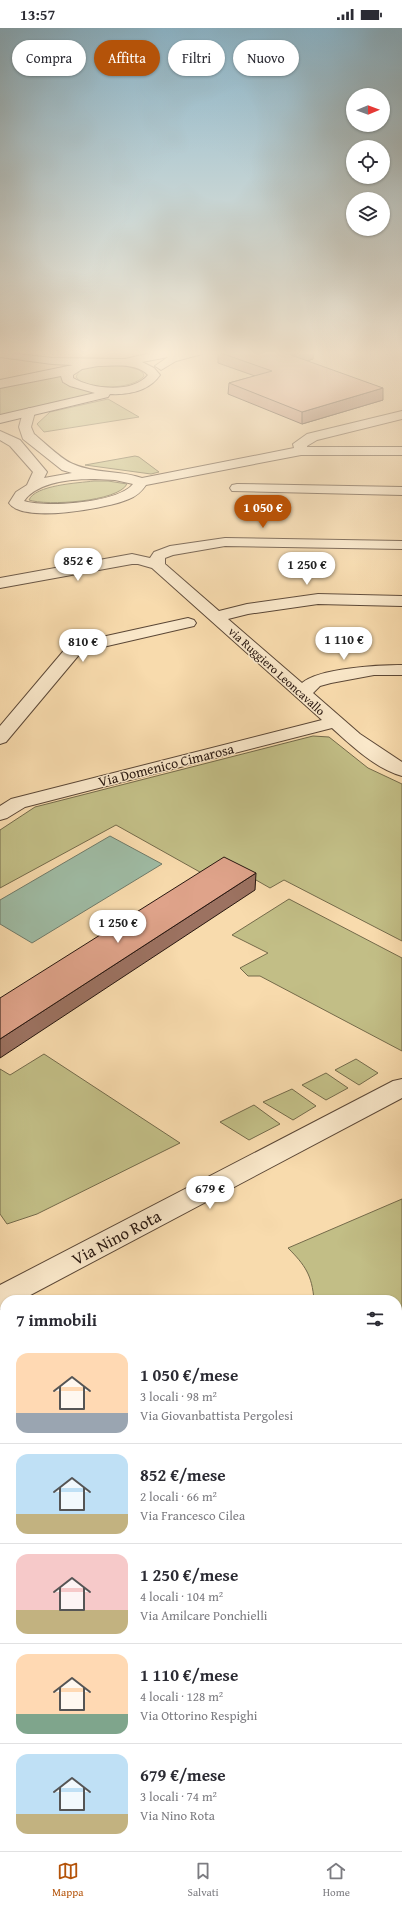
<!DOCTYPE html>
<html lang="it">
<head>
<meta charset="utf-8">
<style>
  body { margin:0; font-family:"Gentium Book Plus",serif; background:#f2f2f3; color:#2b2b33; height:100vh; display:flex; flex-direction:column; font-size:15px; white-space:nowrap }
  * { box-sizing:border-box; margin:0 }
  p { font-size:13px; color:#7c7c81 }
  .icon { flex:none; width:22px; height:22px; fill:none; stroke:currentColor; stroke-width:2; stroke-linecap:round; stroke-linejoin:round }
  .map { position:relative; flex:1; overflow:hidden }
  .sheet { position:absolute; left:0px; top:1267px; width:402px; height:556px; display:flex; flex-direction:column; background:#fff; border-radius:16px 16px 0 0; box-shadow:0 1px 3px #0004 }
  .sheet>* { flex:none }
  .hud { position:absolute; left:12px; top:12px; width:378px; height:36px; display:flex; gap:8px }
  .needle { width:26px; rotate:89deg }
  .controls { position:absolute; left:346px; top:60px; display:grid; gap:8px }
  .controls a { display:grid; place-items:center; width:44px; height:44px; border-radius:50%; background:#fff; box-shadow:0 1px 3px #0004; font-size:20px }
  .price { position:absolute; translate:-50% -34px; padding:0 9px; border-radius:14px; background:#fff; color:#222; font-size:13px; line-height:26px; filter:drop-shadow(0 1px 2px #0008) }
  .price::after { content:''; position:absolute; left:50%; top:24px; width:12px; height:9px; margin-left:-6px; background:inherit; clip-path:polygon(0 0,100% 0,50% 100%) }
  .price.current { background:#b45309; color:#fff }
  ul { padding:0; list-style:none }
  li { display:flex; align-items:center; gap:12px; height:100px; padding:0 16px }
  li+li { border-top:1px solid #e1e1e2 }
  li span { display:grid; place-items:center; flex:none; width:112px; height:80px; border-radius:12px; color:#555 }
  li>.icon { margin-inline-start:auto }
  span .icon { width:48px; height:48px; fill:#fffc; stroke-width:1 }
  li b { font-size:17px }
  h2 { display:flex; justify-content:space-between; align-items:center; height:48px; padding:0 16px; font-size:17px }
  .pill { padding:0 14px; border-radius:18px; background:#fff; box-shadow:0 1px 3px #0004; font-size:14px; line-height:36px }
  .pill.current { background:#b45309; color:#fff }
  .status { display:flex; justify-content:space-between; align-items:center; height:28px; padding:0 20px; background:#fff; direction:ltr }
  .status svg { height:11px; fill:currentColor }
  .dock { display:flex; justify-content:space-around; align-items:center; height:56px; border-top:1px solid #e1e1e2; background:#fff; font-size:11px; color:#7c7c81 }
  .dock a { display:grid; justify-items:center; gap:2px }
  .dock .current { color:#b45309 }
  .map>svg:first-child { display:block }
</style>
</head>
<body>
<div class="status"><b>13:57</b><svg viewBox="0 0 49 12"><path d="M0 12V9h3v3zM5 12V6h3v6zM10 12V3h3v9zM15 12V0h3v12zM26 1h20v11H26zM47 4h2v5h-2z"/></svg></div>
<div class="map">
<svg width="402" height="1823" viewBox="0 0 402 1823">
  <rect width="100%" height="100%" fill="#f8dbad"/>
  <filter id="stains"><feTurbulence type="fractalNoise" baseFrequency=".005" numOctaves="4"/><feColorMatrix values="0 0 0 0 .2 0 0 0 0 .09 0 0 0 0 .02 0 0 0 .5 -.17"/></filter>
  <radialGradient id="worn" r=".72"><stop offset=".6" stop-color="#630" stop-opacity="0"/><stop offset="1" stop-color="#630" stop-opacity=".3"/></radialGradient>
  <path fill="#c2be86" stroke="#746a4a" d="M100 337H123L139 342 143 345 144 348C133 362 86 363 76 349 79 339 92 339 100 337Z
    M61 346 63 354 69 358 101 364 0 388V360Z
    M108 371 139 389 44 404 37 396 50 384Z
    M135 428 139 429 159 444 151 446 85 437Z
    M94 453H108L127 456C118 474 46 478 29 472 35 457 78 455 94 453Z
    M313 708 329 709 368 740 402 756V913L284 852 270 860 228 836 207 848 116 797 0 860V802L35 779Z
    M289 871 402 930V1023L260 948H248L240 940 268 925 232 907Z
    M44 1026 180 1115 37 1186 7 1196 0 1186V1041L10 1047Z
    M356 1031 378 1045 359 1057 335 1042Z
    M326 1045 348 1060 326 1072 302 1057Z
    M292 1061 316 1078 293 1092 263 1074Z
    M254 1077 280 1096 249 1112 220 1094Z
    M402 1171V1741L397 1738V1272H314C312 1247 305 1237 288 1220Z"/>
  <path fill="#9fbca5" stroke="#6f7a69" d="M110 808 162 836 32 915 0 896V872Z"/>
  <g fill="none" stroke-linecap="round" stroke-linejoin="round">
    <g stroke="#5b4736" stroke-width="2">
      <path id="street" d="M29 380 35 384 31 399 34 406C44 414 62 432 73 436 95 446 119 442 142 450L294 420 293 416 307 406 402 383V391L317 412 307 418V419H402V427H301L146 457C141 464 137 468 129 471 109 480 23 496 9 475L16 464 27 457 33 444 10 418 0 412V403L20 412 47 444 44 450 72 445 62 442 23 411 19 399 23 384ZM95 451 115 452 133 456C118 475 46 480 24 473 38 453 73 451 95 451Z
        M237 456 402 459V467L232 463 230 460 232 457Z
        M225 510 402 513V521L225 518 173 527 165 530V536L219 583 247 576 318 566 402 568V578L318 576 248 586 228 591 302 655C319 640 379 637 402 637V647H374L331 655 320 658 313 665 360 706 402 734V748C376 741 352 718 332 700L25 779 7 790 0 792V778L11 771 322 692 152 540 138 536H132L0 560V550L132 526 150 530 154 524 170 518Z
        M188 590 194 592 196 595 194 598 90 622 78 628 6 714 0 716V698L66 620 79 614Z
        M402 1051V1070L21 1272H5V1279L0 1281V1257L393 1053Z
        M0 1310 5 1312V1336L0 1334Z
        M5 1339V1377L1 1378 0 1340Z
        M0 1541 5 1542V1666L0 1664Z
        M5 1802V1818H32V1823H0V1804Z
        M55 1818H93V1823H55Z
        M218 1818H258L260 1823H220Z"/>
    </g>
    <g stroke="#27160f" stroke-width="2">
      <path id="secondary" d="M0 324 52 330 125 331 155 324H203L202 326 176 333 161 342 155 338 168 329 142 334 154 340 160 347C149 363 129 367 110 366L108 369 0 395V387L95 365 70 358 63 354 61 348 0 360V352L73 337 52 336 0 329ZM98 338C113 338 136 334 148 347 132 366 92 361 73 350V347L82 341Z"/>
    </g>
    <use href="#street" fill="#fae8ca" fill-rule="evenodd"/>
    <use href="#secondary" fill="#fae8ca" fill-rule="evenodd"/>
  </g>
  <path fill="#c08c77" stroke="#27160f" d="M218 324 313 331 307 333 383 372 302 396 228 366 229 355 255 348 218 335Z"/>
  <path fill="#9c7261" stroke="#27160f" d="M300 324H314L313 331 290 338 291 327Z
    M383 360V372L302 396V384Z
    M256 845 255 862 0 1030V1011Z"/>
  <path fill="#dfa38a" stroke="#27160f" d="M218 324H300L291 327 383 360 302 384 229 355 272 343Z
    M224 829 256 845 0 1011V970Z"/>
  <linearGradient id="sky" x2="0" y2="1"><stop stop-color="#8bb7cd"/><stop offset="0.56" stop-color="#fcefda"/><stop offset="1" stop-color="#fcefda" stop-opacity="0"/></linearGradient>
  <rect width="402" height="580" fill="url(#sky)"/>
  <g text-anchor="middle" dominant-baseline="central" stroke-width="3" stroke-linejoin="round" paint-order="stroke">
    <g font-size="12" fill="#27160f" stroke="#fae8ca">
      <text transform="translate(277 643) rotate(42)">via Ruggiero Leoncavallo</text>
    </g>
    <g font-size="14" fill="#27160f" stroke="#fae8ca">
      <text transform="translate(166 737) rotate(-14)">Via Domenico Cimarosa</text>
    </g>
    <g font-size="17" fill="#27160f" stroke="#fae8ca">
      <text transform="translate(116 1209) rotate(-28)">Via Nino Rota</text>
    </g>
  </g>
  <rect width="100%" height="100%" filter="url(#stains)"/>
  <rect width="100%" height="100%" fill="url(#worn)"/>
</svg>
<div class="controls">
<a><svg class="needle" viewBox="-14 -14 28 28"><path d="M0-13l5 13h-10z" fill="#e53935"/><path d="M0 13l5-13h-10z" fill="#7c7c81"/></svg></a>
<a><svg class="icon" aria-label="locate" viewBox="0 0 24 24"><circle cx="12" cy="12" r="6"/><path d="M12 2v4M12 18v4M2 12h4M18 12h4"/></svg></a>
<a><svg class="icon" aria-label="layers" viewBox="0 0 24 24"><path d="M12 4l9 5-9 5-9-5zM3 14l9 5 9-5"/></svg></a>
</div>
<b class="price current" style="left:263px;top:501px">1 050 €</b>
<b class="price" style="left:78px;top:554px">852 €</b>
<b class="price" style="left:307px;top:558px">1 250 €</b>
<b class="price" style="left:344px;top:633px">1 110 €</b>
<b class="price" style="left:83px;top:635px">810 €</b>
<b class="price" style="left:118px;top:916px">1 250 €</b>
<b class="price" style="left:210px;top:1182px">679 €</b>
<div class="hud">
<a class="pill">Compra</a>
<a class="pill current">Affitta</a>
<a class="pill">Filtri</a>
<a class="pill">Nuovo</a>
</div>
<section class="sheet">
<h2>7 immobili<svg class="icon" aria-label="filters" viewBox="0 0 24 24"><path d="M4 7h16M4 17h16"/><circle cx="9" cy="7" r="2"/><circle cx="15" cy="17" r="2"/></svg></h2>
<ul>
<li><span style="background:linear-gradient(#ffd9b3 75%,#9aa5b1 0)"><svg class="icon" aria-label="home" viewBox="0 0 24 24"><path d="M3 11l9-7 9 7M6 9v11h12V9"/></svg></span><div><b>1 050 €/mese</b><p>3 locali · 98 m²</p><p>Via Giovanbattista Pergolesi</p></div></li>
<li><span style="background:linear-gradient(#bfe0f5 75%,#c2b280 0)"><svg class="icon" aria-label="home" viewBox="0 0 24 24"><path d="M3 11l9-7 9 7M6 9v11h12V9"/></svg></span><div><b>852 €/mese</b><p>2 locali · 66 m²</p><p>Via Francesco Cilea</p></div></li>
<li><span style="background:linear-gradient(#f6c9c9 70%,#c2b280 0)"><svg class="icon" aria-label="home" viewBox="0 0 24 24"><path d="M3 11l9-7 9 7M6 9v11h12V9"/></svg></span><div><b>1 250 €/mese</b><p>4 locali · 104 m²</p><p>Via Amilcare Ponchielli</p></div></li>
<li><span style="background:linear-gradient(#ffd9b3 75%,#7fa58c 0)"><svg class="icon" aria-label="home" viewBox="0 0 24 24"><path d="M3 11l9-7 9 7M6 9v11h12V9"/></svg></span><div><b>1 110 €/mese</b><p>4 locali · 128 m²</p><p>Via Ottorino Respighi</p></div></li>
<li><span style="background:linear-gradient(#bfe0f5 75%,#c2b280 0)"><svg class="icon" aria-label="home" viewBox="0 0 24 24"><path d="M3 11l9-7 9 7M6 9v11h12V9"/></svg></span><div><b>679 €/mese</b><p>3 locali · 74 m²</p><p>Via Nino Rota</p></div></li>
</ul>
</section>
</div>
<nav class="dock">
<a class="current"><svg class="icon" aria-label="map" viewBox="0 0 24 24"><path d="M3 6l6-2 6 2 6-2v14l-6 2-6-2-6 2zM9 4v14M15 6v14"/></svg>Mappa</a>
<a><svg class="icon" aria-label="saved" viewBox="0 0 24 24"><path d="M7 4h10v16l-5-4-5 4z"/></svg>Salvati</a>
<a><svg class="icon" aria-label="home" viewBox="0 0 24 24"><path d="M3 11l9-7 9 7M6 9v11h12V9"/></svg>Home</a>
</nav>
</body>
</html>
